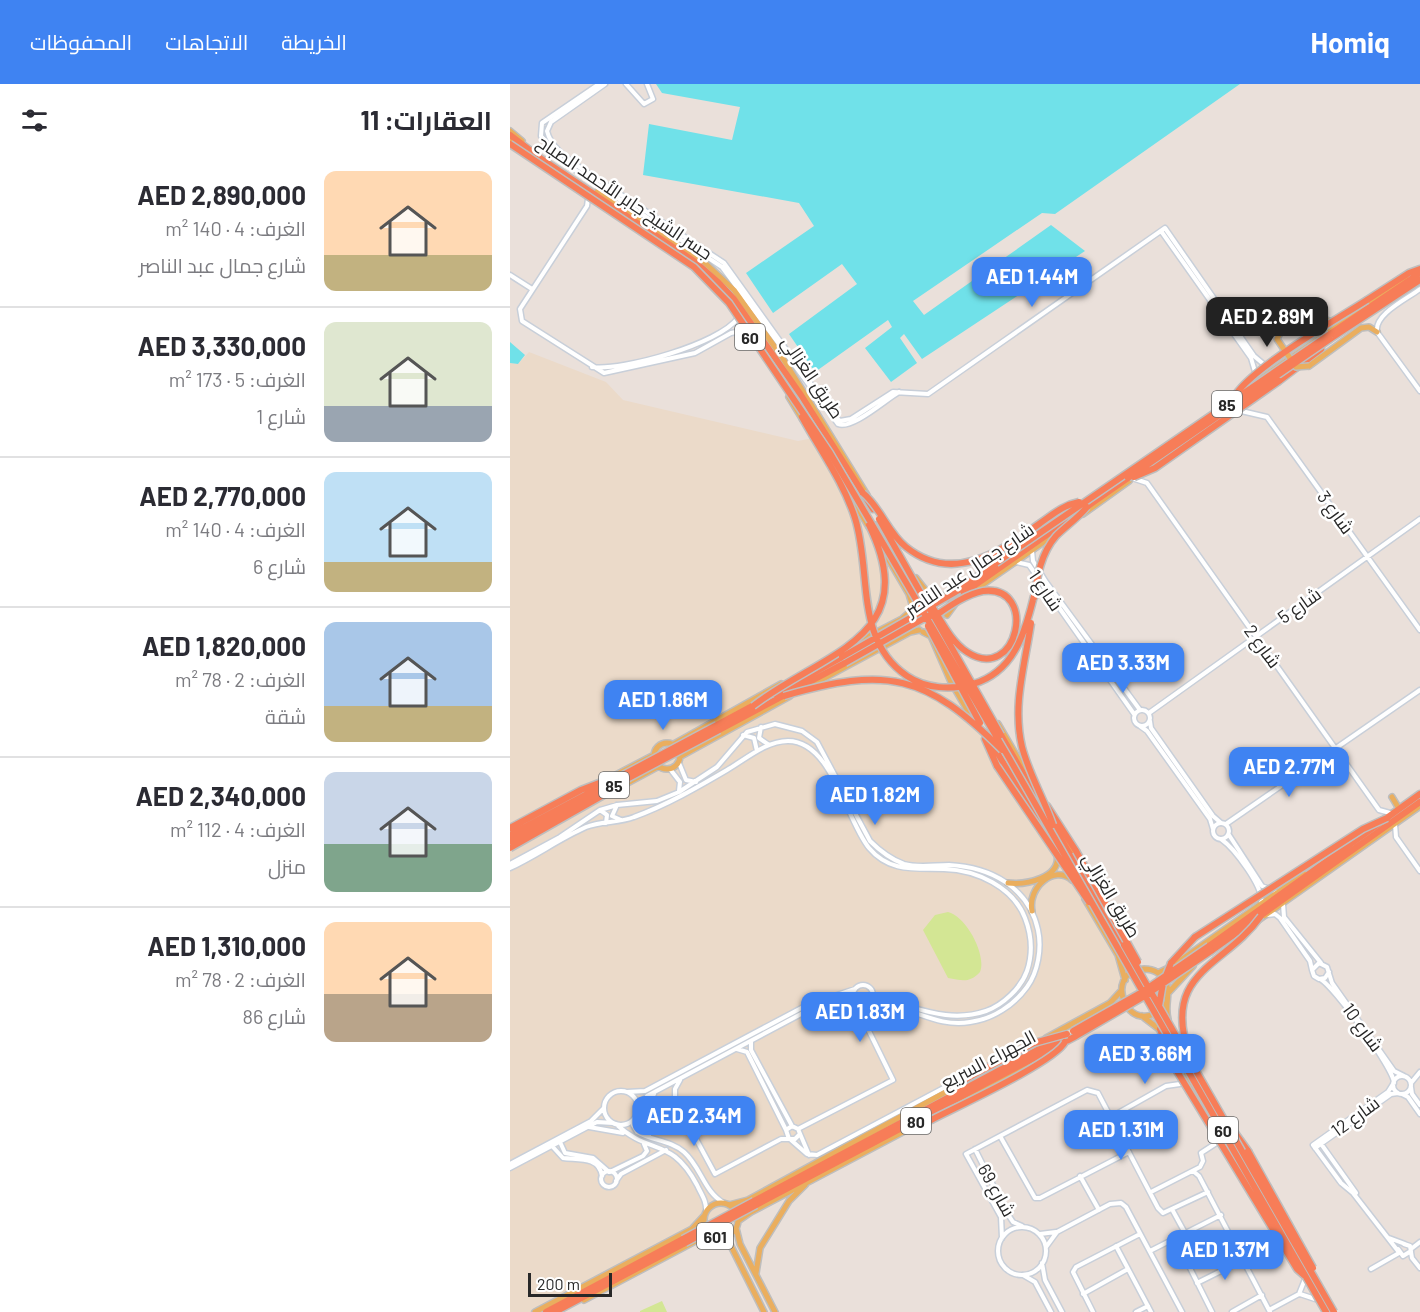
<!DOCTYPE html>
<html lang="ar">
<head>
<meta charset="utf-8">
<style>
  body { margin:0; font-family:Barlow,Cairo,sans-serif; background:#f7f7f7; color:#2b2b33; direction:rtl; height:100vh; display:flex; flex-direction:column; font-size:22px; white-space:nowrap }
  * { box-sizing:border-box; margin:0 }
  p { font-size:20px; color:#7c7c81 }
  .icon { flex:none; width:33px; height:33px; fill:none; stroke:currentColor; stroke-width:2; stroke-linecap:round; stroke-linejoin:round }
  .map { position:relative; flex:1; overflow:hidden; direction:ltr }
  .sheet { display:flex; flex-direction:column; background:#fff; width:510px }
  .sheet>* { flex:none }
  .scale { position:absolute; left:18px; bottom:15px; width:84px; box-sizing:border-box; padding-left:6px; border:3px solid #282828; border-top:0; font-size:16px; line-height:21px; white-space:nowrap; color:#282828; -webkit-text-stroke:4px #fff; paint-order:stroke }
  .price { position:absolute; translate:-50% -51px; padding:0 14px; border-radius:12px; background:#3f83f2; color:#fff; font-size:20px; line-height:39px; filter:drop-shadow(0 2px 3px #0008) }
  .price::after { content:''; position:absolute; left:50%; top:36px; width:18px; height:14px; margin-left:-9px; background:inherit; clip-path:polygon(0 0,100% 0,50% 100%) }
  .price.current { background:#222; color:#fff }
  ul { padding:0; list-style:none }
  li { display:flex; align-items:center; gap:18px; height:150px; padding:0 18px }
  li+li { border-top:2px solid #e1e1e2 }
  li span { display:grid; place-items:center; flex:none; width:168px; height:120px; border-radius:12px; color:#555 }
  li>.icon { margin-inline-start:auto }
  span .icon { width:72px; height:72px; fill:#fffc; stroke-width:1 }
  li b { font-size:26px }
  h2 { display:flex; justify-content:space-between; align-items:center; height:72px; padding:0 18px; font-size:26px }
  header { display:flex; align-items:center; gap:36px; box-sizing:border-box; height:84px; padding:0 30px; background:#3f83f2; color:#fff }
  header strong { font-size:28px }
  nav { display:flex; gap:33px; margin-inline-start:auto; font-size:21px }
  main { display:flex; flex:1; min-height:0 }
  .map>svg:first-child { display:block }
</style>
</head>
<body>
<header>
<strong>Homiq</strong>
<nav><a>الخريطة</a><a>الاتجاهات</a><a>المحفوظات</a></nav>
</header>
<main>
<div class="map">
<svg width="910" height="1228" viewBox="0 0 910 1228">
  <rect width="100%" height="100%" fill="#eae0da"/>
  <path fill="#ebdac9" d="M19 268 96 298 113 316 288 357 313 352 637 907 555 958 40 1228H0V279L8 280Z"/>
  <path fill="#d3e694" d="M438 828C456 832 477 871 470 888 459 900 451 896 438 894L413 846 425 831Z
    M152 1217 157 1228H130V1227Z"/>
  <path fill="#70e1e9" d="M146 0H730L545 130 532 129 403 217 414 231 541 141 575 167 412 275 394 250 390 254 407 279 381 298 355 264 382 243 378 236 305 288 279 250 347 200 332 180 263 229 236 189 304 142 289 119 133 91 139 40 222 56 230 23 152 9Z
    M0 258 15 271 8 280 0 279Z"/>
  <g fill="none" stroke-linecap="round" stroke-linejoin="round">
    <g stroke="#c8cfd9" stroke-width="7">
      <path id="minor" d="M89 0 32 39 31 52 53 78 212 183 328 340C342 346 375 316 389 308
        M95 0 41 38 37 47C41 64 58 75 72 85L214 179 323 331 330 337 341 335 383 308 418 310 655 144 744 272 757 283
        M116 0 134 20 143 15 137 0
        M78 115 77 122 10 225 12 237 94 289 185 269 221 249 236 246
        M651 147 741 274 746 291
        M0 191 22 205
        M910 205C897 215 864 230 867 248L910 307
        M82 283C113 287 209 260 228 234
        M727 326 757 333 910 546
        M625 395 637 399 869 726 880 729
        M522 467 523 477 536 498 630 626
        M506 478 519 481 624 630
        M624 634a8 8 0 1 1 16 0a8 8 0 1 1-16 0Z
        M639 629 910 435
        M640 637 641 644 703 732 711 739
        M630 642 637 647 700 735 703 745
        M251 643 249 654 259 661
        M233 651 244 654 247 667
        M169 679 176 696 186 698
        M160 685 170 698 169 707
        M107 721 102 732 111 736
        M90 726 97 731 96 739
        M703 747a8 8 0 1 1 16 0a8 8 0 1 1-16 0Z
        M716 740 910 606
        M885 740 886 753 910 787
        M719 751 752 802 767 808
        M711 755C724 764 755 804 751 820
        M0 780 50 753 90 726 107 721 147 717 169 708 207 683 237 648 265 640 292 647 307 658 360 757C370 767 380 775 394 780 408 784 424 781 439 781 480 783 519 803 528 846 532 864 528 888 517 903 504 921 483 935 460 938 424 945 393 916 358 920
        M0 784C26 772 49 755 76 743 91 737 109 739 124 733 157 721 188 703 217 686 236 675 256 657 278 657 322 657 336 736 359 764 380 789 406 784 434 785 467 786 503 803 515 834 522 852 523 869 517 887 511 904 493 921 476 927 438 940 407 923 370 915L363 910
        M773 820 774 833 811 879
        M757 831 765 830 770 834 800 877 802 886
        M819 888 815 894 809 895 804 892 802 886 809 879 817 883 822 899 884 987 894 992
        M810 895C823 901 884 985 884 999
        M343 911a10 10 0 1 1 20 0a10 10 0 1 1-20 0Z
        M326 917 342 921 355 945
        M241 957V966L282 1042
        M227 965 237 968 276 1046
        M883 1001a9 9 0 1 1 18 0a9 9 0 1 1-18 0Z
        M170 996 165 1005V1016L205 1090 271 1055H279
        M901 999 910 988
        M883 1000 878 1008 803 1061 831 1099 843 1109 888 1167
        M901 1003 902 1010 910 1021
        M94 1024a17 17 0 1 1 34 0a17 17 0 1 1-34 0Z
        M117 1008 135 1007 297 921 345 905
        M892 1010 898 1013 910 1030
        M128 1026 137 1012 308 921 331 915 344 916
        M125 1033 123 1041 127 1048C142 1057 160 1056 174 1068 191 1083 194 1108 214 1119
        M601 1033 656 1002 670 1000 673 995 670 981
        M106 1040C140 1072 161 1052 187 1101 191 1110 197 1117 196 1128
        M79 1043 113 1049
        M288 1045 383 996 356 941 359 937 383 924
        M139 1051 131 1045 130 1035 144 1010
        M289 1051 285 1055H279L276 1046 282 1042 288 1045 299 1071
        M490 1052 525 1114H530L619 1068
        M281 1056 297 1070 307 1071 458 991
        M809 1057 846 1109
        M50 1058 55 1069 83 1074 99 1088
        M42 1062 53 1074C68 1076 89 1072 92 1092
        M805 1064 881 1010 888 1009
        M465 1065 497 1129 503 1138 512 1142
        M0 1080 81 1037 94 1024
        M0 1084 87 1038 103 1039
        M683 1087 689 1092 760 1228
        M91 1095a8 8 0 1 1 16 0a8 8 0 1 1-16 0Z
        M100 1088 133 1072 137 1067 134 1060
        M570 1092 589 1126
        M106 1097 111 1090 156 1066
        M641 1108 690 1083 693 1077 691 1069 711 1056
        M663 1127 675 1149
        M488 1167a24 24 0 1 1 48 0a24 24 0 1 1-48 0Z
        M530 1150 546 1148
        M492 1154 491 1133 456 1070 577 1006 588 1009 648 1124 653 1129 698 1108
        M665 1154 702 1228
        M879 1154 895 1160
        M894 1160 900 1162 902 1174 910 1184
        M606 1162 641 1228
        M536 1163 547 1148 600 1120 611 1119 616 1123 672 1228
        M888 1165 893 1172 901 1167
        M901 1165 910 1158
        M640 1167 711 1131
        M676 1177 721 1153
        M532 1179 535 1196 552 1228
        M861 1185 889 1169
        M513 1191 525 1198 541 1228
        M687 1199 733 1176
        M573 1210 618 1185
        M790 1210 805 1215
        M759 1226 789 1210 795 1195
        M583 1228 563 1188 566 1183 630 1150
        M626 1228 638 1222
        M722 1228 752 1211"/>
    </g>
    <g stroke="#bebebe" stroke-width="8">
      <path id="major" d="M0 47 12 57
        M0 55 15 67
        M87 108 194 178 224 206 272 273 357 411
        M802 226 808 247
        M797 228 805 227 813 235 823 238
        M799 282 851 244 859 243 867 248
        M279 313 293 336
        M711 322 896 195
        M646 378 670 361
        M333 400 359 443
        M573 430 619 397
        M366 454 399 510 402 520
        M406 494 420 512
        M462 508 548 448
        M425 513 437 511
        M437 531 445 520
        M413 548 421 552 441 598 465 639
        M342 561 392 535 400 528
        M294 605 400 548 409 546
        M488 640 524 702
        M144 672a13 13 0 1 1 26 0a13 13 0 1 1-26 0Z
        M164 660 271 600
        M171 672 280 612
        M100 694 144 671
        M97 710 149 682
        M882 713 888 723
        M15 739 79 706
        M556 757 576 791
        M498 799C516 801 552 794 547 770
        M575 815 608 871 615 896
        M522 827C517 804 544 780 562 796
        M747 837 910 722
        M648 889 661 883 794 790
        M659 908 683 882
        M655 920C621 961 589 887 634 885 644 885 653 890 656 899 661 910 654 921 658 935
        M632 932 653 948
        M536 954 600 919 611 907
        M663 966 718 1062
        M438 1024 530 974
        M194 1136a17 17 0 1 1 34 0a17 17 0 1 1-34 0Z
        M219 1121 238 1116 443 1004
        M228 1137 241 1128 406 1041
        M226 1144 230 1160 265 1228
        M210 1153 221 1162 254 1228
        M246 1189 250 1164 279 1117 295 1101
        M74 1216 193 1153 203 1151
        M25 1228 182 1145 194 1132"/>
    </g>
    <g stroke="#bebebe" stroke-width="9">
      <path id="highway" d="M0 51 30 74 184 177 208 198 224 215 291 311 363 425
        M857 216 899 189 910 185
        M820 250 910 189
        M820 255 910 196
        M769 297 811 265
        M449 506 486 479
        M441 518 618 394
        M265 610 332 573
        M207 641 246 620
        M209 646 335 579
        M491 651 536 729
        M475 655 487 682
        M481 658 534 747
        M537 722 566 767
        M541 738 614 861
        M699 862 910 710
        M701 867 910 718
        M661 879 685 853
        M650 945 662 979
        M440 1005 461 992
        M720 1042 738 1067
        M402 1043 421 1036
        M244 1117 552 953
        M246 1121 566 952
        M36 1228 173 1155
        M45 1228 175 1159"/>
    </g>
    <use href="#minor" stroke="#fff" stroke-width="4"/>
    <use href="#major" stroke="#eaae5e" stroke-width="5"/>
    <use href="#highway" stroke="#f77d58" stroke-width="6"/>
    <g stroke="#bebebe" stroke-width="8" stroke-linecap="butt">
      <path id="major-bridge" d="M797 228 772 245 767 255 786 283 799 282"/>
    </g>
    <g stroke="#bebebe" stroke-width="9" stroke-linecap="butt">
      <path id="highway-bridge" d="M0 60 184 183 219 219 320 369 499 674 816 1228
        M723 315C737 286 826 236 857 216
        M292 333C310 366 333 397 345 434 362 488 344 556 397 592 416 605 441 606 463 600 504 588 515 549 524 512
        M624 393 645 384 769 297
        M618 394 820 255
        M353 409C371 424 378 449 396 463 442 500 489 469 529 440 542 431 553 421 569 418
        M369 435 491 651
        M486 479 820 250
        M524 514C527 493 531 469 546 452 556 442 568 434 577 423
        M421 521C431 536 441 558 457 568 508 601 529 500 473 507 457 510 441 521 428 530L422 532
        M521 539C515 581 502 621 512 663 519 690 534 715 543 741
        M418 542 470 639
        M332 573 449 506
        M335 579 420 531
        M274 612C377 582 416 590 492 666
        M243 622C314 567 414 555 359 441
        M487 682 579 818
        M0 744 71 706 102 694
        M0 751 207 641
        M0 757 209 646
        M0 764 99 708
        M566 767 628 878
        M685 853 853 745 877 734
        M614 861 824 1228
        M649 922 653 899 661 879
        M563 947 632 908 699 862
        M566 952 633 913 701 867
        M679 970C651 887 715 883 751 832
        M662 979 787 1185 795 1192
        M461 992 524 959 557 950
        M421 1036C446 1023 545 978 555 958
        M738 1067 803 1184
        M173 1155 244 1117
        M175 1159 246 1121"/>
    </g>
    <use href="#major-bridge" stroke="#eaae5e" stroke-width="5"/>
    <use href="#highway-bridge" stroke="#f77d58" stroke-width="6"/>
  </g>
  <g text-anchor="middle" dominant-baseline="central" stroke-width="5" stroke-linejoin="round" paint-order="stroke">
    <g fill="#fff" stroke="#686868" stroke-width="1.5">
      <rect x="225" y="240" width="30" height="26" rx="4.5"/>
      <rect x="702" y="307" width="30" height="26" rx="4.5"/>
      <rect x="89" y="688" width="30" height="26" rx="4.5"/>
      <rect x="391" y="1024" width="30" height="26" rx="4.5"/>
      <rect x="698" y="1033" width="30" height="26" rx="4.5"/>
      <rect x="187" y="1139" width="36" height="26" rx="4.5"/>
    </g>
    <g font-size="16" font-weight="bold" fill="#282828">
      <text x="240" y="253">60</text>
      <text x="717" y="320">85</text>
      <text x="104" y="701">85</text>
      <text x="406" y="1037">80</text>
      <text x="713" y="1046">60</text>
      <text x="205" y="1152">601</text>
    </g>
    <g font-size="18" fill="#282828" stroke="#fff">
      <text transform="translate(115 113) rotate(34)">جسر الشيخ جابر الأحمد الصباح</text>
      <text transform="translate(303 293) rotate(56)">طريق الغزالي</text>
      <text transform="translate(826 428) rotate(54)">شارع 3</text>
      <text transform="translate(459 485) rotate(-34)">شارع جمال عبد الناصر</text>
      <text transform="translate(536 506) rotate(56)">شارع 1</text>
      <text transform="translate(789 521) rotate(-35)">شارع 5</text>
      <text transform="translate(753 562) rotate(54)">شارع 2</text>
      <text transform="translate(602 811) rotate(59)">طريق الغزالي</text>
      <text transform="translate(853 943) rotate(54)">شارع 10</text>
      <text transform="translate(478 975) rotate(-28)">الجهراء السريع</text>
      <text transform="translate(845 1032) rotate(-36)">شارع 12</text>
      <text transform="translate(487 1106) rotate(61)">شارع 69</text>
    </g>
  </g>
</svg>
<div class="scale">200 m</div>
<b class="price" style="left:522px;top:224px">AED 1.44M</b>
<b class="price current" style="left:757px;top:264px">AED 2.89M</b>
<b class="price" style="left:613px;top:610px">AED 3.33M</b>
<b class="price" style="left:153px;top:647px">AED 1.86M</b>
<b class="price" style="left:779px;top:714px">AED 2.77M</b>
<b class="price" style="left:365px;top:742px">AED 1.82M</b>
<b class="price" style="left:350px;top:959px">AED 1.83M</b>
<b class="price" style="left:635px;top:1001px">AED 3.66M</b>
<b class="price" style="left:184px;top:1063px">AED 2.34M</b>
<b class="price" style="left:611px;top:1077px">AED 1.31M</b>
<b class="price" style="left:715px;top:1197px">AED 1.37M</b>
</div>
<section class="sheet">
<h2>العقارات: 11<svg class="icon" aria-label="filters" viewBox="0 0 24 24"><path d="M4 7h16M4 17h16"/><circle cx="9" cy="7" r="2"/><circle cx="15" cy="17" r="2"/></svg></h2>
<ul>
<li><span style="background:linear-gradient(#ffd9b3 70%,#c2b280 0)"><svg class="icon" aria-label="home" viewBox="0 0 24 24"><path d="M3 11l9-7 9 7M6 9v11h12V9"/></svg></span><div><b>AED 2,890,000</b><p>الغرف: 4 · 140 m²</p><p>شارع جمال عبد الناصر</p></div></li>
<li><span style="background:linear-gradient(#dfe7d0 70%,#9aa5b1 0)"><svg class="icon" aria-label="home" viewBox="0 0 24 24"><path d="M3 11l9-7 9 7M6 9v11h12V9"/></svg></span><div><b>AED 3,330,000</b><p>الغرف: 5 · 173 m²</p><p>شارع 1</p></div></li>
<li><span style="background:linear-gradient(#bfe0f5 75%,#c2b280 0)"><svg class="icon" aria-label="home" viewBox="0 0 24 24"><path d="M3 11l9-7 9 7M6 9v11h12V9"/></svg></span><div><b>AED 2,770,000</b><p>الغرف: 4 · 140 m²</p><p>شارع 6</p></div></li>
<li><span style="background:linear-gradient(#a9c7e8 70%,#c2b280 0)"><svg class="icon" aria-label="home" viewBox="0 0 24 24"><path d="M3 11l9-7 9 7M6 9v11h12V9"/></svg></span><div><b>AED 1,820,000</b><p>الغرف: 2 · 78 m²</p><p>شقة</p></div></li>
<li><span style="background:linear-gradient(#c9d6e8 60%,#7fa58c 0)"><svg class="icon" aria-label="home" viewBox="0 0 24 24"><path d="M3 11l9-7 9 7M6 9v11h12V9"/></svg></span><div><b>AED 2,340,000</b><p>الغرف: 4 · 112 m²</p><p>منزل</p></div></li>
<li><span style="background:linear-gradient(#ffd9b3 60%,#b9a48a 0)"><svg class="icon" aria-label="home" viewBox="0 0 24 24"><path d="M3 11l9-7 9 7M6 9v11h12V9"/></svg></span><div><b>AED 1,310,000</b><p>الغرف: 2 · 78 m²</p><p>شارع 86</p></div></li>
</ul>
</section>
</main>
</body>
</html>
